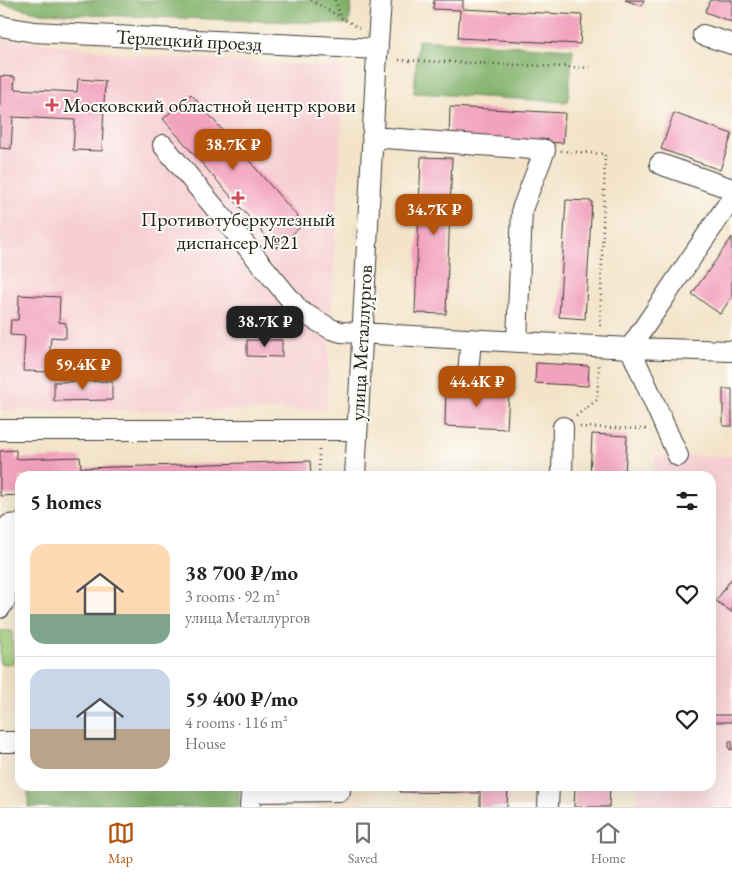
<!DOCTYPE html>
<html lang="en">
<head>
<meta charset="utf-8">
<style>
  body { margin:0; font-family:"EB Garamond",serif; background:#f6f6f6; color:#202124; height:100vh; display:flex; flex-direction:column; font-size:19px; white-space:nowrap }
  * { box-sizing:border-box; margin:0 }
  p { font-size:16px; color:#757577 }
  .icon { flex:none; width:28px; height:28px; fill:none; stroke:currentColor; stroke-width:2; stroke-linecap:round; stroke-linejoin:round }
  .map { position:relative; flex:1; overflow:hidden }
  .details { position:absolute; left:15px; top:471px; width:701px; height:320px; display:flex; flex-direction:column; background:#fff; border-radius:15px; box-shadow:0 5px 20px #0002 }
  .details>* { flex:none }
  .price { position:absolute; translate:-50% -42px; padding:0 11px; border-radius:10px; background:#b45309; color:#fff; font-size:16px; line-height:32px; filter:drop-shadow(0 1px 2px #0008) }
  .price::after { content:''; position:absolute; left:50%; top:30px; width:15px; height:11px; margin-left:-8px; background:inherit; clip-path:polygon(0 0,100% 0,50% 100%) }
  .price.current { background:#222; color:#fff }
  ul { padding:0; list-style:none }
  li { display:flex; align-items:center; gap:15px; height:125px; padding:0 15px }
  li+li { border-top:1px solid #e0e0e0 }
  li span { display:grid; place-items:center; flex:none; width:140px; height:100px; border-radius:15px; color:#555 }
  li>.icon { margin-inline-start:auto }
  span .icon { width:60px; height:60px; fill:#fffc; stroke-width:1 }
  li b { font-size:21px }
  h2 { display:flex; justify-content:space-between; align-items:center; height:60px; padding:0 15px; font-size:21px }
  .tab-bar { display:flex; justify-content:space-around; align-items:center; height:70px; border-top:1px solid #e0e0e0; background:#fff; font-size:14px; color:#757577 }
  .tab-bar a { display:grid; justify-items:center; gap:2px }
  .tab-bar .current { color:#b45309 }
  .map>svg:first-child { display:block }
</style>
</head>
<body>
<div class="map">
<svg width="732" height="807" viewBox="0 0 732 807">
  <rect width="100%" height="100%" fill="#fdfcf7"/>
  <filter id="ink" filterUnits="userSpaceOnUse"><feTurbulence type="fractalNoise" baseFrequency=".02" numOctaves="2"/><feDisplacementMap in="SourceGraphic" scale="10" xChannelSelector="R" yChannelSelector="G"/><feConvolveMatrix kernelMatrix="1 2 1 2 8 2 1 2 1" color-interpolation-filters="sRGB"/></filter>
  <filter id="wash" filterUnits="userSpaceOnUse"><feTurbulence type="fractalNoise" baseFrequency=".0096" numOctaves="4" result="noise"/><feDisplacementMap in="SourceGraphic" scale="20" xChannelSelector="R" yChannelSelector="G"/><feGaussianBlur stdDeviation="1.12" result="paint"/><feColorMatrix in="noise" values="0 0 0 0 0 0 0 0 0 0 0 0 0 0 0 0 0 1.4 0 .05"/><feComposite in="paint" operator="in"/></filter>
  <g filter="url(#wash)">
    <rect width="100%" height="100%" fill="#f3e4c9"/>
    <path fill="#f7cfd3" d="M0 38 145 56 345 67 326 410H0Z
      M655 456H732V807H638L639 786H711V476H654Z"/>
    <path fill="#a0cc79" stroke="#5e744a" d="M0 631H12L13 664H0Z"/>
    <path fill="#80b069" stroke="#4e6642" d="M0 0H352L349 24 41 13 0 3Z
      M418 40 573 49 568 102 414 93Z
      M28 786H239V807H28Z"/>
    <g id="blocks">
      <path fill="#f2a1be" d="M434 0H463V9L582 15 580 44 458 38 460 10 433 9Z
        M625 0H644L642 6Z
        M710 0H732V22L705 12Z
        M0 76 15 77 14 89 77 92 78 79 105 81 102 151 73 150 75 120 13 117 11 149 0 148Z
        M191 94 304 224 276 248 163 119Z
        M450 107 565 113 563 143 449 137Z
        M674 113 732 134 720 170 661 149Z
        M421 157 452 158 446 314 415 313Z
        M566 200 592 201 585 319 559 317Z
        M732 237V297L720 314 692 294Z
        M19 295 60 297 59 322 66 323V338L51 337 48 372 23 371 25 336 10 335 11 320H18Z
        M247 340H282V357L247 356Z
        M536 363 589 366 588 386 535 383Z
        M112 381V400L54 401V382Z
        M446 388 509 391 507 429 445 426Z
        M723 389H732V426H723Z
        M592 434 627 436 625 476H590Z
        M16 450V459L80 457 81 468 310 461 311 476H20V495L0 496V451Z
        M732 578V612L716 601Z
        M711 715H732V722H711Z
        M729 741H732V750L729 749Z
        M400 786H478V793L400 792Z
        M480 786H508L507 807H480Z
        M575 786H610L609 807H574Z"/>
    </g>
  </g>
  <g filter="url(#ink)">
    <use href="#blocks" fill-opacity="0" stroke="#3c3a36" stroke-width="1"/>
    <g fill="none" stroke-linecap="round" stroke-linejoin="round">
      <g stroke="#3c3a36" stroke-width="22">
        <path id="minor" d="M0 26 34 32 378 49
          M703 35 732 44
          M372 137 545 150 522 209 517 342
          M163 145 300 311 331 329 341 332 630 348 732 198
          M660 164 732 189
          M468 374 471 339
          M0 430H357
          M678 456 630 348 732 351
          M355 476 376 71 381 0
          M562 476 563 427
          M0 608 5 601 9 525 20 524
          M0 742H20
          M250 807 251 792 340 791
          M548 807 549 786"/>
      </g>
      <path stroke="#3c3a36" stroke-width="2.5" stroke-dasharray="1 4" stroke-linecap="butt" d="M311 0 359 28
        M335 0 341 17
        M399 60 593 68
        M561 151 605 154 600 329
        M576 416 597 400 599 362
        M580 427 647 429
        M319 476V448"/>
      <use href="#minor" stroke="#fff" stroke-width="20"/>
    </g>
  </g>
  <g fill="#d1495b" stroke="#fdfcf7" stroke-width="2">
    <path d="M49.5 97.5h5v5h5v5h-5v5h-5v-5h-5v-5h5z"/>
    <path d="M235.5 190.5h5v5h5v5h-5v5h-5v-5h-5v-5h5z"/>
  </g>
  <g text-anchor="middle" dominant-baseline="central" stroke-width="4" stroke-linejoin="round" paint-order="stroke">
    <g font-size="20" fill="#1c1c1c" stroke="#fdfcf7">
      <text transform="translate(189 40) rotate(3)">Терлецкий проезд</text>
      <text transform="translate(361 343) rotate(-87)">улица Металлургов</text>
    </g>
    <g font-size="20" fill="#1c1c1c" stroke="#fdfcf7" text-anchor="start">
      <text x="63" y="105">Московский областной центр крови</text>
      <text x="238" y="219" text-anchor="middle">Противотуберкулезный<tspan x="238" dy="23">диспансер №21</tspan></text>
    </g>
  </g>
</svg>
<b class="price" style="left:233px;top:171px">38.7K ₽</b>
<b class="price" style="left:434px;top:236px">34.7K ₽</b>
<b class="price current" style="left:265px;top:348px">38.7K ₽</b>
<b class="price" style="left:83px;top:391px">59.4K ₽</b>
<b class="price" style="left:477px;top:408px">44.4K ₽</b>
<section class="details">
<h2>5 homes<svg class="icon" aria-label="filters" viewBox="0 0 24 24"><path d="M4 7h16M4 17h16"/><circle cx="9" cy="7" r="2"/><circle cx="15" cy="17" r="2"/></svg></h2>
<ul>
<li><span style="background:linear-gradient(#ffd9b3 70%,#7fa58c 0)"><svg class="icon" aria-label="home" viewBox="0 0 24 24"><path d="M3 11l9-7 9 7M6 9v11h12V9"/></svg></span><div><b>38 700 ₽/mo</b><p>3 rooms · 92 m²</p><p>улица Металлургов</p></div><svg class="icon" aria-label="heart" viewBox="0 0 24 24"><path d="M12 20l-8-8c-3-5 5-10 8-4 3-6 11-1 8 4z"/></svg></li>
<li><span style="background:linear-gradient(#c9d6e8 60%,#b9a48a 0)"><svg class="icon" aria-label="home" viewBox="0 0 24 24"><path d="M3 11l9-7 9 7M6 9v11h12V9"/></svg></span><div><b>59 400 ₽/mo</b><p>4 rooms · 116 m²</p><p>House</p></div><svg class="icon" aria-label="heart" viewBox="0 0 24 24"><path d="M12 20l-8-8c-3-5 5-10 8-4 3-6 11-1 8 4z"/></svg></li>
</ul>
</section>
</div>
<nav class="tab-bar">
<a class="current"><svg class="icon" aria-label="map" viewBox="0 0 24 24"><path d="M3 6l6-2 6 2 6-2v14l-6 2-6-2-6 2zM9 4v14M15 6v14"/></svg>Map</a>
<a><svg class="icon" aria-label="saved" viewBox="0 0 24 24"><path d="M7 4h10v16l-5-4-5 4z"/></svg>Saved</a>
<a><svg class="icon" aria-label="home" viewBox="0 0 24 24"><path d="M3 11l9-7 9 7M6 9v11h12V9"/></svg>Home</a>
</nav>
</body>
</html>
